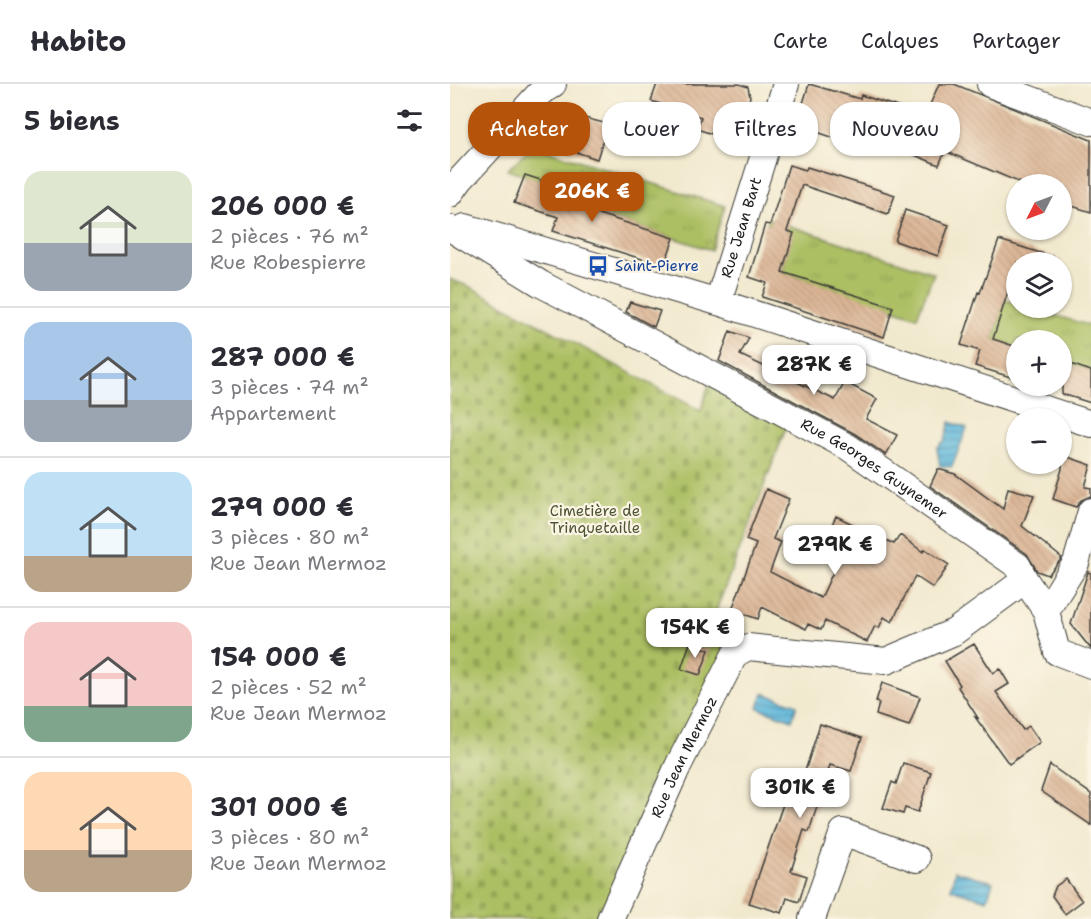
<!DOCTYPE html>
<html lang="fr">
<head>
<meta charset="utf-8">
<style>
  body { margin:0; font-family:"Shantell Sans",sans-serif; background:#f2f2f3; color:#2b2b33; height:100vh; display:flex; flex-direction:column; font-size:22px; white-space:nowrap }
  * { box-sizing:border-box; margin:0 }
  p { font-size:20px; color:#7c7c81 }
  .icon { flex:none; width:33px; height:33px; fill:none; stroke:currentColor; stroke-width:2; stroke-linecap:round; stroke-linejoin:round }
  .map { position:relative; flex:1; overflow:hidden }
  .side { display:flex; flex-direction:column; background:#fff; width:450px }
  .side>* { flex:none }
  .guide { position:absolute; left:18px; top:18px; width:532px; height:54px; display:flex; gap:12px }
  .needle { width:39px; rotate:228deg }
  .controls { position:absolute; left:556px; top:90px; display:grid; gap:12px }
  .controls a { display:grid; place-items:center; width:66px; height:66px; border-radius:50%; background:#fff; box-shadow:0 2px 4px #0004; font-size:30px }
  .price { position:absolute; translate:-50% -51px; padding:0 14px; border-radius:12px; background:#fff; color:#222; font-size:20px; line-height:39px; filter:drop-shadow(0 2px 3px #0008) }
  .price::after { content:''; position:absolute; left:50%; top:36px; width:18px; height:14px; margin-left:-9px; background:inherit; clip-path:polygon(0 0,100% 0,50% 100%) }
  .price.active { background:#b45309; color:#fff }
  ul { padding:0; list-style:none }
  li { display:flex; align-items:center; gap:18px; height:150px; padding:0 24px }
  li+li { border-top:2px solid #e1e1e2 }
  li span { display:grid; place-items:center; flex:none; width:168px; height:120px; border-radius:18px; color:#555 }
  li>.icon { margin-inline-start:auto }
  span .icon { width:72px; height:72px; fill:#fffc; stroke-width:1 }
  li b { font-size:26px }
  h2 { display:flex; justify-content:space-between; align-items:center; height:72px; padding:0 24px; font-size:26px }
  .chip { padding:0 21px; border-radius:24px; background:#fff; box-shadow:0 2px 4px #0004; font-size:21px; line-height:54px }
  .chip.active { background:#b45309; color:#fff }
  header { display:flex; align-items:center; gap:36px; box-sizing:border-box; height:84px; padding:0 30px; background:#fff; border-bottom:2px solid #e1e1e2 }
  header strong { font-size:28px }
  nav { display:flex; gap:33px; margin-inline-start:auto; font-size:21px }
  main { display:flex; flex:1; min-height:0 }
  .map>svg:first-child { display:block }
</style>
</head>
<body>
<header>
<strong>Habito</strong>
<nav><a>Carte</a><a>Calques</a><a>Partager</a></nav>
</header>
<main>
<section class="side">
<h2>5 biens<svg class="icon" aria-label="filters" viewBox="0 0 24 24"><path d="M4 7h16M4 17h16"/><circle cx="9" cy="7" r="2"/><circle cx="15" cy="17" r="2"/></svg></h2>
<ul>
<li><span style="background:linear-gradient(#dfe7d0 60%,#9aa5b1 0)"><svg class="icon" aria-label="home" viewBox="0 0 24 24"><path d="M3 11l9-7 9 7M6 9v11h12V9"/></svg></span><div><b>206 000 €</b><p>2 pièces · 76 m²</p><p>Rue Robespierre</p></div></li>
<li><span style="background:linear-gradient(#a9c7e8 65%,#9aa5b1 0)"><svg class="icon" aria-label="home" viewBox="0 0 24 24"><path d="M3 11l9-7 9 7M6 9v11h12V9"/></svg></span><div><b>287 000 €</b><p>3 pièces · 74 m²</p><p>Appartement</p></div></li>
<li><span style="background:linear-gradient(#bfe0f5 70%,#b9a48a 0)"><svg class="icon" aria-label="home" viewBox="0 0 24 24"><path d="M3 11l9-7 9 7M6 9v11h12V9"/></svg></span><div><b>279 000 €</b><p>3 pièces · 80 m²</p><p>Rue Jean Mermoz</p></div></li>
<li><span style="background:linear-gradient(#f6c9c9 70%,#7fa58c 0)"><svg class="icon" aria-label="home" viewBox="0 0 24 24"><path d="M3 11l9-7 9 7M6 9v11h12V9"/></svg></span><div><b>154 000 €</b><p>2 pièces · 52 m²</p><p>Rue Jean Mermoz</p></div></li>
<li><span style="background:linear-gradient(#ffd9b3 65%,#b9a48a 0)"><svg class="icon" aria-label="home" viewBox="0 0 24 24"><path d="M3 11l9-7 9 7M6 9v11h12V9"/></svg></span><div><b>301 000 €</b><p>3 pièces · 80 m²</p><p>Rue Jean Mermoz</p></div></li>
</ul>
</section>
<div class="map">
<svg width="641" height="835" viewBox="0 0 641 835">
  <defs>
    <pattern id="grass-tufts" width="24" height="20" patternUnits="userSpaceOnUse" patternTransform="scale(1.5)"><rect width="24" height="20" fill="#acbf63"/><path d="M3 7l-1-3M5 7V3M7 7l1-3M15 17l-1-3M17 17v-4M19 17l1-3" fill="none" stroke="#93a455"/></pattern>
    <pattern id="cemetery-stones" width="16" height="16" patternUnits="userSpaceOnUse" patternTransform="scale(1.5)"><rect width="16" height="16" fill="#acbf63"/><path d="M2 7V4a2 2 0 0 1 4 0v3zM10 15v-3a2 2 0 0 1 4 0v3z" fill="#93a455"/></pattern>
    <pattern id="water-rules" width="6" height="5" patternUnits="userSpaceOnUse" patternTransform="scale(1.5)"><rect width="6" height="5" fill="#5db7db"/><path d="M0 2.5h6" fill="none" stroke="#4c94b1"/></pattern>
    <pattern id="building-back-hatch" width="6" height="6" patternUnits="userSpaceOnUse" patternTransform="scale(1.5)"><rect width="6" height="6" fill="#dbb595"/><path d="M-1 5l2 2M0 0l6 6M5-1l2 2" fill="none" stroke="#bb9b80"/></pattern>
  </defs>
  <rect width="100%" height="100%" fill="#fcf5e5"/>
  <filter id="ink" filterUnits="userSpaceOnUse"><feTurbulence type="fractalNoise" baseFrequency=".0167" numOctaves="2"/><feDisplacementMap in="SourceGraphic" scale="12" xChannelSelector="R" yChannelSelector="G"/><feConvolveMatrix kernelMatrix="1 2 1 2 8 2 1 2 1" color-interpolation-filters="sRGB"/></filter>
  <filter id="wash" filterUnits="userSpaceOnUse"><feTurbulence type="fractalNoise" baseFrequency=".008" numOctaves="4" result="noise"/><feDisplacementMap in="SourceGraphic" scale="24" xChannelSelector="R" yChannelSelector="G"/><feGaussianBlur stdDeviation="1.35" result="paint"/><feColorMatrix in="noise" values="0 0 0 0 0 0 0 0 0 0 0 0 0 0 0 0 0 1.4 0 .05"/><feComposite in="paint" operator="in"/></filter>
  <g filter="url(#wash)">
    <rect width="100%" height="100%" fill="#f1e9ce"/>
    <path fill="url(#grass-tufts)" stroke="#646e40" stroke-width="1.5" d="M83 62 275 122 261 166 120 121 124 107 57 86Z
      M319 135 484 189 467 233 332 188 343 149 317 140Z
      M555 216 567 219V224H580L641 242V287L612 277V256H567V263L543 255Z"/>
    <path fill="url(#cemetery-stones)" stroke="#646e40" stroke-width="1.5" d="M0 195 20 203 251 327 259 299 338 339 261 540 284 552 154 835H0Z"/>
    <path fill="url(#water-rules)" stroke="#3c6a7c" stroke-width="1.5" d="M500 338 517 344 502 383 490 382 487 364 495 356Z
      M313 609 347 621 342 636 308 624Z
      M505 787 543 798 537 816 501 805Z"/>
    <g id="blocks">
      <path fill="url(#building-back-hatch)" d="M207 0H289L298 3 300 13 286 58 247 45 251 33 201 17Z
        M359 0 410 15 411 11 475 32 489 0H504L641 56V128L612 119V100H573L495 67 489 81 462 70 463 66 400 46 396 58 367 48 366 52 345 45Z
        M115 29 158 40 147 75 117 65 118 61 106 57Z
        M339 81 356 86 357 83 445 111 438 130 352 101 337 147 344 149 332 188 443 223 434 253 312 213 317 199 299 193 315 140 320 141Z
        M75 91 125 107 120 121 224 154 214 182 103 147 108 133 64 119Z
        M455 126 499 141 488 172 445 157Z
        M549 156 607 174V178H567V197L562 195 543 255 567 263V295L525 282 530 267 511 261 528 208 530 209Z
        M180 218 210 227 204 243 176 228Z
        M280 247 299 254 290 271 385 316 395 298 427 315 416 335 447 351 436 371 405 350 269 277Z
        M612 277 641 287V319L612 310Z
        M612 371 641 381 635 403 641 404V412L631 416 626 423 603 415 612 385Z
        M488 385 505 390 553 425 558 404 584 411 572 442 612 474 598 491 587 487 577 470 480 402Z
        M316 405 339 415 323 455 331 458 320 488 371 514 389 475 370 466 386 432 444 460 450 451 473 468 475 465 499 481 483 504 465 492 442 538 434 533 429 544 425 542 417 558 375 537 371 546 358 540 356 545 312 523 308 535 282 526 306 460 296 456Z
        M638 488 641 489V565L621 540Z
        M240 559 259 566 250 591 231 585Z
        M524 560 543 589 550 585 559 600 546 608 573 646 579 642 590 658 559 680 525 633 528 634 508 603 510 601 495 577Z
        M432 599 470 613 459 642 426 631 429 619 426 617Z
        M370 640 412 654 401 687 380 681 359 748 354 746 341 787 357 792 349 818 337 814 332 829 299 819 340 700 350 703Z
        M453 679 481 688 468 728 455 724 453 730 433 724 442 698 446 700Z
        M600 681 641 710V741L591 707Z
        M616 795 632 817 615 830 602 812 606 802Z"/>
    </g>
  </g>
  <g filter="url(#ink)">
    <use href="#blocks" fill-opacity="0" stroke="#3c3b37" stroke-width="1.5"/>
    <g fill="none" stroke-linecap="round" stroke-linejoin="round">
      <g stroke="#3c3b37" stroke-width="28">
        <g id="minor">
          <path d="M540 0 641 38"/>
          <path d="M0 110 10 96 89 10 103 0"/>
          <path d="M15 143 268 218 641 340"/>
          <path id="s1" d="M0 144 91 200 398 363 568 482 575 496 596 527 607 568 641 581"/>
          <path id="s2" d="M268 218 336 0"/>
          <path d="M596 527 626 479 641 427"/>
          <path id="s3" d="M160 835 228 682 285 570 298 563 436 577 504 548 575 496"/>
          <path d="M362 835 393 748 467 775"/>
        </g>
      </g>
      <use href="#minor" stroke="#fff" stroke-width="26"/>
    </g>
  </g>
  <defs>
    <g id="bus-bare" transform="scale(1.62)"><path d="M-5-6H5V4H4V6H2V4H-2V6H-4V4H-5ZM-3.5-4V0h7V-4ZM-3.5 1.2v1.5H-2V1.2ZM2 1.2v1.5H3.5V1.2Z" fill="#1a4fb4" stroke="#fcf5e5" stroke-width="2.5" paint-order="stroke"/></g>
  </defs>
  <g fill-rule="evenodd">
    <use href="#bus-bare" x="148" y="182"/>
  </g>
  <g text-anchor="middle" dominant-baseline="central" stroke-width="4.5" stroke-linejoin="round" paint-order="stroke">
    <g font-size="15" fill="#1c1c1c" stroke="#fcf5e5">
      <text stroke="none"><textPath href="#s2" startOffset="78">Rue Jean Bart</textPath></text>
      <text stroke="none"><textPath href="#s1" startOffset="488">Rue Georges Guynemer</textPath></text>
      <text stroke="none"><textPath href="#s3" startOffset="178">Rue Jean Mermoz</textPath></text>
    </g>
    <g font-size="15" fill="#164399" stroke="#fcf5e5" text-anchor="start">
      <text x="165" y="182">Saint-Pierre</text>
    </g>
    <g font-size="15" fill="#4e5535" stroke="#fcf5e5">
      <text x="145" y="427">Cimetière de<tspan x="145" dy="17">Trinquetaille</tspan></text>
    </g>
  </g>
</svg>
<div class="controls">
<a><svg class="needle" viewBox="-14 -14 28 28"><path d="M0-13l5 13h-10z" fill="#e53935"/><path d="M0 13l5-13h-10z" fill="#7c7c81"/></svg></a>
<a><svg class="icon" aria-label="layers" viewBox="0 0 24 24"><path d="M12 4l9 5-9 5-9-5zM3 14l9 5 9-5"/></svg></a>
<a>+</a>
<a>−</a>
</div>
<b class="price active" style="left:142px;top:139px">206K €</b>
<b class="price" style="left:364px;top:312px">287K €</b>
<b class="price" style="left:385px;top:492px">279K €</b>
<b class="price" style="left:245px;top:575px">154K €</b>
<b class="price" style="left:350px;top:735px">301K €</b>
<div class="guide">
<a class="chip active">Acheter</a>
<a class="chip">Louer</a>
<a class="chip">Filtres</a>
<a class="chip">Nouveau</a>
</div>
</div>
</main>
</body>
</html>
